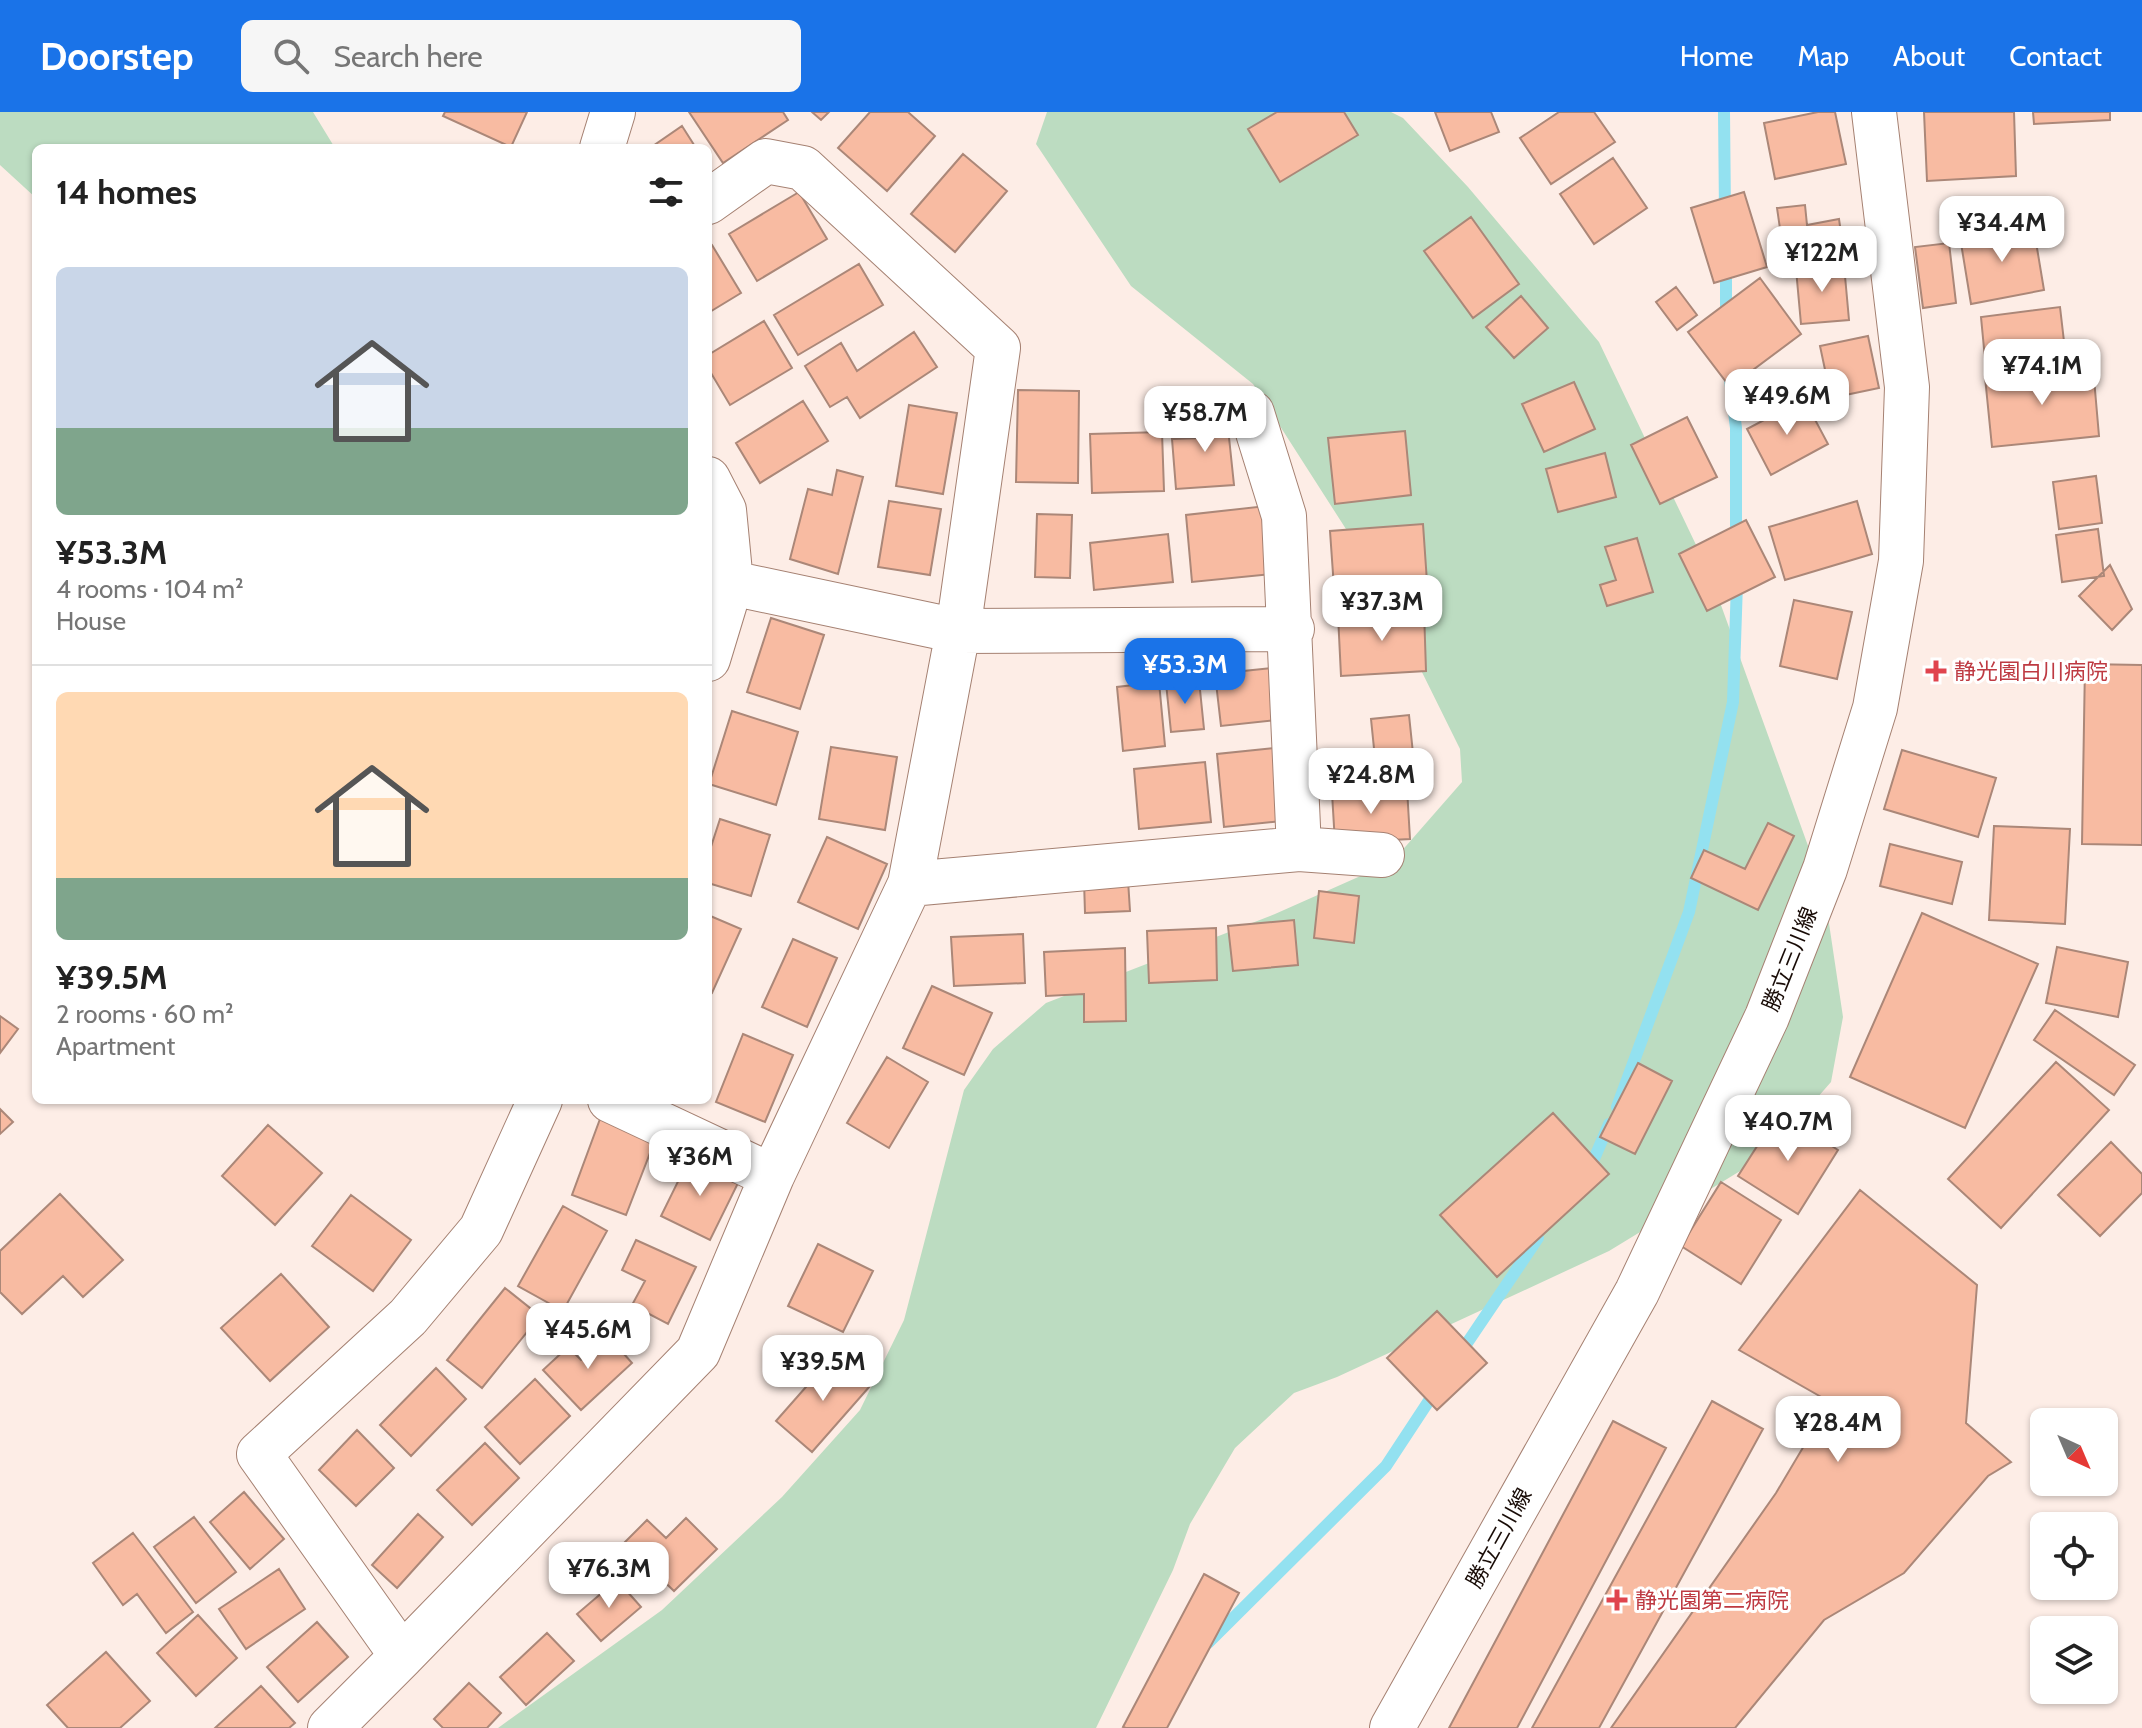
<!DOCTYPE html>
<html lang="en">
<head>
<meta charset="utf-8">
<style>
  body { margin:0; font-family:Cabin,"Noto Sans JP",sans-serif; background:#f6f6f6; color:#222; height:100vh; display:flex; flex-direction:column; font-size:30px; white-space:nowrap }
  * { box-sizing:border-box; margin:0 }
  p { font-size:26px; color:#767676 }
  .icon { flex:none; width:44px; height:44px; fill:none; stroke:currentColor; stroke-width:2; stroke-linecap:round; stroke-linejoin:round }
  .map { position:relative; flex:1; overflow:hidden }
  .details { position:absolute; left:32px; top:32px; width:680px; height:960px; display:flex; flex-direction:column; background:#fff; border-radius:12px; box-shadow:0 2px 6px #0004 }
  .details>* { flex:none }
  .needle { width:52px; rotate:136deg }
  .controls { position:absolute; left:2030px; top:1296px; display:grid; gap:16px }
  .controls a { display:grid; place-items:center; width:88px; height:88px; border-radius:12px; background:#fff; box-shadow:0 2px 6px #0004; font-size:40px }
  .price { position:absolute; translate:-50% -68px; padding:0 18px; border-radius:16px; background:#fff; color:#222; font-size:26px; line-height:52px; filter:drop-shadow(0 2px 4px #0008) }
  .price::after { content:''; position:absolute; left:50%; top:48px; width:24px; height:18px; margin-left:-12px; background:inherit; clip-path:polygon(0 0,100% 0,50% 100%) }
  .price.active { background:#1a73e8; color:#fff }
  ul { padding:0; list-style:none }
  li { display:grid; align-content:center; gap:16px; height:424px; padding:0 24px }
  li+li { border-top:2px solid #e0e0e0 }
  li span { display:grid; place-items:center; height:248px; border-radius:12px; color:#555 }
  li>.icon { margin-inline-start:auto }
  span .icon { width:144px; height:144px; fill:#fffc; stroke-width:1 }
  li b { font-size:34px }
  h2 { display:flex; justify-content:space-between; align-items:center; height:96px; padding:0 24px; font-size:34px }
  header { display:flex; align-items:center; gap:48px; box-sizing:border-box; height:112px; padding:0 40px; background:#1a73e8; color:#fff }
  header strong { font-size:38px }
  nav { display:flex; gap:44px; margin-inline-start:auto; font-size:28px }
  .search { width:560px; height:72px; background:#f6f6f6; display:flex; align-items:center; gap:20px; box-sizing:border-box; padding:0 28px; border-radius:12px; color:#767676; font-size:30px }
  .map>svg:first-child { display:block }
</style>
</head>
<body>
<header>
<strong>Doorstep</strong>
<div class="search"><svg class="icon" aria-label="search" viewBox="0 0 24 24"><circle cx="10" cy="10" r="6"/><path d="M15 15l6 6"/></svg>Search here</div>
<nav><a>Home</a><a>Map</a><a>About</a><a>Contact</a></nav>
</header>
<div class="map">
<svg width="2142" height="1616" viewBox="0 0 2142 1616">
  <rect width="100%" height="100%" fill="#fdede6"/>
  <path fill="#bcdcc1" d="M0 0H313L335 36H36V86L0 53Z
    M1047 0H1391L1403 6 1468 75 1599 230 1709 460 1824 778 1843 905 1831 970 1768 1042 1609 1139 1337 1265 1294 1281 1235 1336 1190 1412 1173 1458 1096 1616H498L662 1498 782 1385 860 1298 904 1208 964 978 993 937 1046 891 1275 802 1392 750 1462 670 1460 637 1369 453 1253 272 1131 174 1036 32Z"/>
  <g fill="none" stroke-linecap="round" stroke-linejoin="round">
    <path stroke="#93e1f0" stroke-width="12" d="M1724 0 1725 101
      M1726 152V205
      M1729 259 1736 316V429
      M1617 995 1689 800 1733 590 1737 471
      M1588 1061 1609 1012
      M1459 1243 1538 1126
      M1208 1531 1386 1354 1436 1278"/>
  </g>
  <path fill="#f8bba2" stroke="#ab8778" stroke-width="2" d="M445 0H527L511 35 443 4Z
    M689 0H783L788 8 723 51Z
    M812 0H829L821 8Z
    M870 0H908L935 24 887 79 838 36Z
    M1277 0H1344L1358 23 1280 70 1248 17Z
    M1435 0H1491L1499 20 1450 39Z
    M1559 0H1594L1615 30 1551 72 1520 26Z
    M1818 0H1835L1846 52 1775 67 1764 11Z
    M1924 0H2014L2016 64 1927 69Z
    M2033 0H2110V8L2034 12Z
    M682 14 696 36H650Z
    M963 42 1007 79 955 140 911 102Z
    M1613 46 1647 96 1594 132 1560 82Z
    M799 80 827 127 757 169 729 122Z
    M1744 80 1767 155 1714 171 1691 96Z
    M1805 93 1807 113 1839 107 1844 142 1785 151 1777 96Z
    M1471 105 1519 172 1473 206 1424 139Z
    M2033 112 2044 178 1971 192 1960 125Z
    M1949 131 1956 191 1923 196 1915 135Z
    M712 133 741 181 708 201V135Z
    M859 152 883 193 798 243 774 203Z
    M1844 153 1849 208 1801 212 1796 157Z
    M1760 166 1801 222 1730 275 1688 220Z
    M1676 175 1697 203 1677 218 1656 190Z
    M1521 184 1548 216 1514 246 1486 215Z
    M2060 195 2065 238 1985 247 1981 205Z
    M764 209 792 256 730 293 708 256V243Z
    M914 220 937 255 860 306 847 285 830 295 805 254 841 231 857 259Z
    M1868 224 1879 276 1831 286 1820 234Z
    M2093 255 2099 324 1992 335 1985 265Z
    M1574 270 1595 317 1544 340 1522 292Z
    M1018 278 1079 279 1078 371 1016 370Z
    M1804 287 1828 332 1771 363 1747 317Z
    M803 289 828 329 760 371 736 331Z
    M909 293 957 301 943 382 896 374Z
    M1226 297 1234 373 1176 377 1172 327 1199 326 1197 299Z
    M1687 305 1717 365 1660 392 1631 333Z
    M1405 319 1411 383 1335 392 1328 326Z
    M1162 320 1164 379 1092 381 1090 322Z
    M1605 341 1616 385 1558 400 1546 357Z
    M837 358 863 365 838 462 790 447 808 377 832 383Z
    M2096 364 2102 411 2059 417 2053 370Z
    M889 389 941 397 930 463 878 455Z
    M1857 389 1872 442 1785 468 1769 415Z
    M1266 394 1273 462 1192 470 1186 403Z
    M1037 402 1072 403 1070 466 1035 465Z
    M1746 408 1775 465 1707 499 1679 442Z
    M1423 412 1427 470 1334 476 1330 419Z
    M2098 417 2104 464 2062 470 2056 423Z
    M1168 422 1173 470 1094 478 1090 431Z
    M1637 426 1653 480 1607 494 1600 473 1616 468 1605 435Z
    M2110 453 2132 497 2112 518 2079 484Z
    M1794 488 1852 500 1837 567 1780 554Z
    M1424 498 1426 559 1341 564 1338 503Z
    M771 506 824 523 800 597 747 580Z
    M2085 552 2142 553V733L2082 732Z
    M1281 555 1287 607 1221 614 1215 562Z
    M1199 568 1204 617 1171 620 1166 571Z
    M1159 570 1165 634 1123 639 1117 575Z
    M732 599 798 620 776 693 709 672Z
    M1409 603 1414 651 1376 656 1371 607Z
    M831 635 897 645 885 718 819 707Z
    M1284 635 1291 708 1224 715 1217 642Z
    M1902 638 1996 666 1978 725 1884 697Z
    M1205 650 1211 710 1139 717 1134 657Z
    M1407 676 1410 727 1335 731 1332 681Z
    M720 707 770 723 751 784 708 771V744Z
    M1768 711 1794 724 1758 798 1691 766 1704 738 1745 757Z
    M1994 714 2070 717 2065 812 1989 808Z
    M827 725 887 752 858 817 798 790Z
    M1890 732 1962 750 1952 792 1880 774Z
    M1128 768 1130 799 1085 801 1084 769Z
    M1319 779 1359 784 1354 831 1314 826Z
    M1922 801 2038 852 1965 1016 1850 965Z
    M708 803 741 817 712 881 708 879Z
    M1294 808 1298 853 1233 859 1228 814Z
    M1216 816 1217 868 1149 871 1147 819Z
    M1023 822 1025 871 954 874 951 825Z
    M793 827 837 846 807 915 762 895Z
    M2057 835 2128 850 2118 905 2046 891Z
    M1125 836 1126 909 1084 910V882L1046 884 1044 840Z
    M932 874 992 901 964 963 903 936Z
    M2055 898 2135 953 2114 983 2034 928Z
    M0 904 18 917 0 941Z
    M743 922 793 943 765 1010 716 990Z
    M887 945 928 970 889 1036 847 1011Z
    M2056 950 2109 998 2001 1116 1948 1067Z
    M1638 951 1672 969 1635 1042 1600 1025Z
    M0 997 13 1010 0 1022Z
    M1779 1000 1838 1038 1798 1102 1738 1064Z
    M1553 1001 1609 1062 1497 1165 1440 1103Z
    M600 1007 655 1028 626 1103 572 1083Z
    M268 1013 322 1061 275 1113 222 1064Z
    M2111 1030 2142 1062V1081L2100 1124 2058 1083Z
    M691 1043 740 1067 710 1128 661 1104Z
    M1721 1070 1781 1108 1741 1172 1681 1134Z
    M1860 1078 1977 1173 1966 1311 2011 1350 1988 1364 1904 1461 1824 1508 1735 1616H1611L1776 1381 1830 1290 1739 1238Z
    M60 1082 123 1148 83 1185 63 1164 22 1202 0 1180V1139Z
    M351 1083 411 1128 373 1179 312 1134Z
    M563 1094 607 1119 563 1199 518 1174Z
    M636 1128 696 1155 668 1212 632 1193 645 1169 622 1158Z
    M818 1132 873 1159 843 1220 788 1194Z
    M281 1162 329 1215 270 1269 221 1216Z
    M505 1176 540 1204 482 1276 447 1248Z
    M1437 1199 1487 1251 1437 1298 1387 1246Z
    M608 1224 632 1251 581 1298 543 1258 568 1235 581 1248Z
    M835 1242 870 1274 812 1340 776 1309Z
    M436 1256 466 1287 411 1344 380 1313Z
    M535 1267 570 1304 520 1352 485 1315Z
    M1712 1289 1763 1317 1599 1616H1532Z
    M1613 1309 1666 1336 1517 1616H1449Z
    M357 1318 394 1356 356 1394 319 1358Z
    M485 1331 519 1366 472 1413 437 1378Z
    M244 1380 284 1427 250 1457 210 1410Z
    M418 1402 443 1425 397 1476 372 1453Z
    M194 1405 236 1460 196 1491 154 1435Z
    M686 1406 717 1437 674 1479 624 1431 647 1408 666 1426Z
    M133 1421 193 1500 166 1521 137 1482 123 1493 93 1451Z
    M279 1457 305 1497 246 1537 219 1497Z
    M1204 1462 1239 1481 1167 1616H1126L1123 1615Z
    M617 1468 641 1495 601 1529 577 1502Z
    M198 1503 237 1546 196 1584 157 1541Z
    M317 1510 348 1545 298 1590 267 1555Z
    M547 1521 574 1549 526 1593 500 1565Z
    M106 1540 150 1589 120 1616H68L47 1593Z
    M469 1571 501 1601 487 1616H443L434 1607Z
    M261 1574 295 1611 289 1616H215Z"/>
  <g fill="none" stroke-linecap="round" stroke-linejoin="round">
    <g stroke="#a58172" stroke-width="46">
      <path id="street" d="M602 36 613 0
        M1252 301 1284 404 1299 737
        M708 367 724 398 731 471 708 547
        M731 471 958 519 1292 517
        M910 772 1299 737 1382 743
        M540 988 481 1118 408 1205 259 1342 402 1544 698 1240 772 1064 910 772 958 519 998 236 803 56 766 49 708 90
        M610 988 772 1064
        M330 1616 402 1544"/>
    </g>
    <g stroke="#a58172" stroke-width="46">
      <path id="secondary" d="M1392 1616 1637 1180 1767 905 1825 757 1875 596 1901 449 1907 275 1874 0"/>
    </g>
    <use href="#street" stroke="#fff" stroke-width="44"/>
    <use href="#secondary" stroke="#fff" stroke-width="44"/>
  </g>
  <g fill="#e0444e" stroke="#fff" stroke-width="3">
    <path d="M1932 547h8v8h8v8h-8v8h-8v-8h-8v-8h8z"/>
    <path d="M1613 1476h8v8h8v8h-8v8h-8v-8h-8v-8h8z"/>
  </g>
  <g text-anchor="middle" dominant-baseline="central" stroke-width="6" stroke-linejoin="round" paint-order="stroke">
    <g font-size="22" fill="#be3a42" stroke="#fff" text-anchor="start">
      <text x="1954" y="559">静光園白川病院</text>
      <text x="1635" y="1488">静光園第二病院</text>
    </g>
    <g font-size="22" fill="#180b06" stroke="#fff">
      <text transform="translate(1790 847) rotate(-68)">勝立三川線</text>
      <text transform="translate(1499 1426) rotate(-61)">勝立三川線</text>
    </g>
  </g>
</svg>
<div class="controls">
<a><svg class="needle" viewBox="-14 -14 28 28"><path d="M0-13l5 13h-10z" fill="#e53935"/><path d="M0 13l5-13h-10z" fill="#767676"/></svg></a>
<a><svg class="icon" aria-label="locate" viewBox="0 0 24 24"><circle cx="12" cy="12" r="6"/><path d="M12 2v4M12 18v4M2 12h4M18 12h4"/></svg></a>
<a><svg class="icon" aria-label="layers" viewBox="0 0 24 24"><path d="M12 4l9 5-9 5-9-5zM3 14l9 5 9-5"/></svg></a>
</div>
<b class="price" style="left:2002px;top:152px">¥34.4M</b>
<b class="price" style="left:1822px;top:182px">¥122M</b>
<b class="price" style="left:2042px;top:295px">¥74.1M</b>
<b class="price" style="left:1787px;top:325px">¥49.6M</b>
<b class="price" style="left:1205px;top:342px">¥58.7M</b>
<b class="price" style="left:1382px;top:531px">¥37.3M</b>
<b class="price active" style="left:1185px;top:594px">¥53.3M</b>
<b class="price" style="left:1371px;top:704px">¥24.8M</b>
<b class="price" style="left:1788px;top:1051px">¥40.7M</b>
<b class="price" style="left:700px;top:1086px">¥36M</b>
<b class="price" style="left:588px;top:1259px">¥45.6M</b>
<b class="price" style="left:823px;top:1291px">¥39.5M</b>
<b class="price" style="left:1838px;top:1352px">¥28.4M</b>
<b class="price" style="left:609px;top:1498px">¥76.3M</b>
<section class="details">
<h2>14 homes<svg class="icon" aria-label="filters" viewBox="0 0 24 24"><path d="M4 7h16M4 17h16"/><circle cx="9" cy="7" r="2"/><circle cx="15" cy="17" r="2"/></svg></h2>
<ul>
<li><span style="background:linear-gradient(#c9d6e8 65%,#7fa58c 0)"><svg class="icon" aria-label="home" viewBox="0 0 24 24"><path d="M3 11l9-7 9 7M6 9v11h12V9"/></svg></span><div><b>¥53.3M</b><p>4 rooms · 104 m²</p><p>House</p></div></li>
<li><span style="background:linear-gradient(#ffd9b3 75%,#7fa58c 0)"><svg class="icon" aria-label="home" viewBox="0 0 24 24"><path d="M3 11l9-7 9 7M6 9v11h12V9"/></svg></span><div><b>¥39.5M</b><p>2 rooms · 60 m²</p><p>Apartment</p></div></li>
</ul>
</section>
</div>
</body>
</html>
